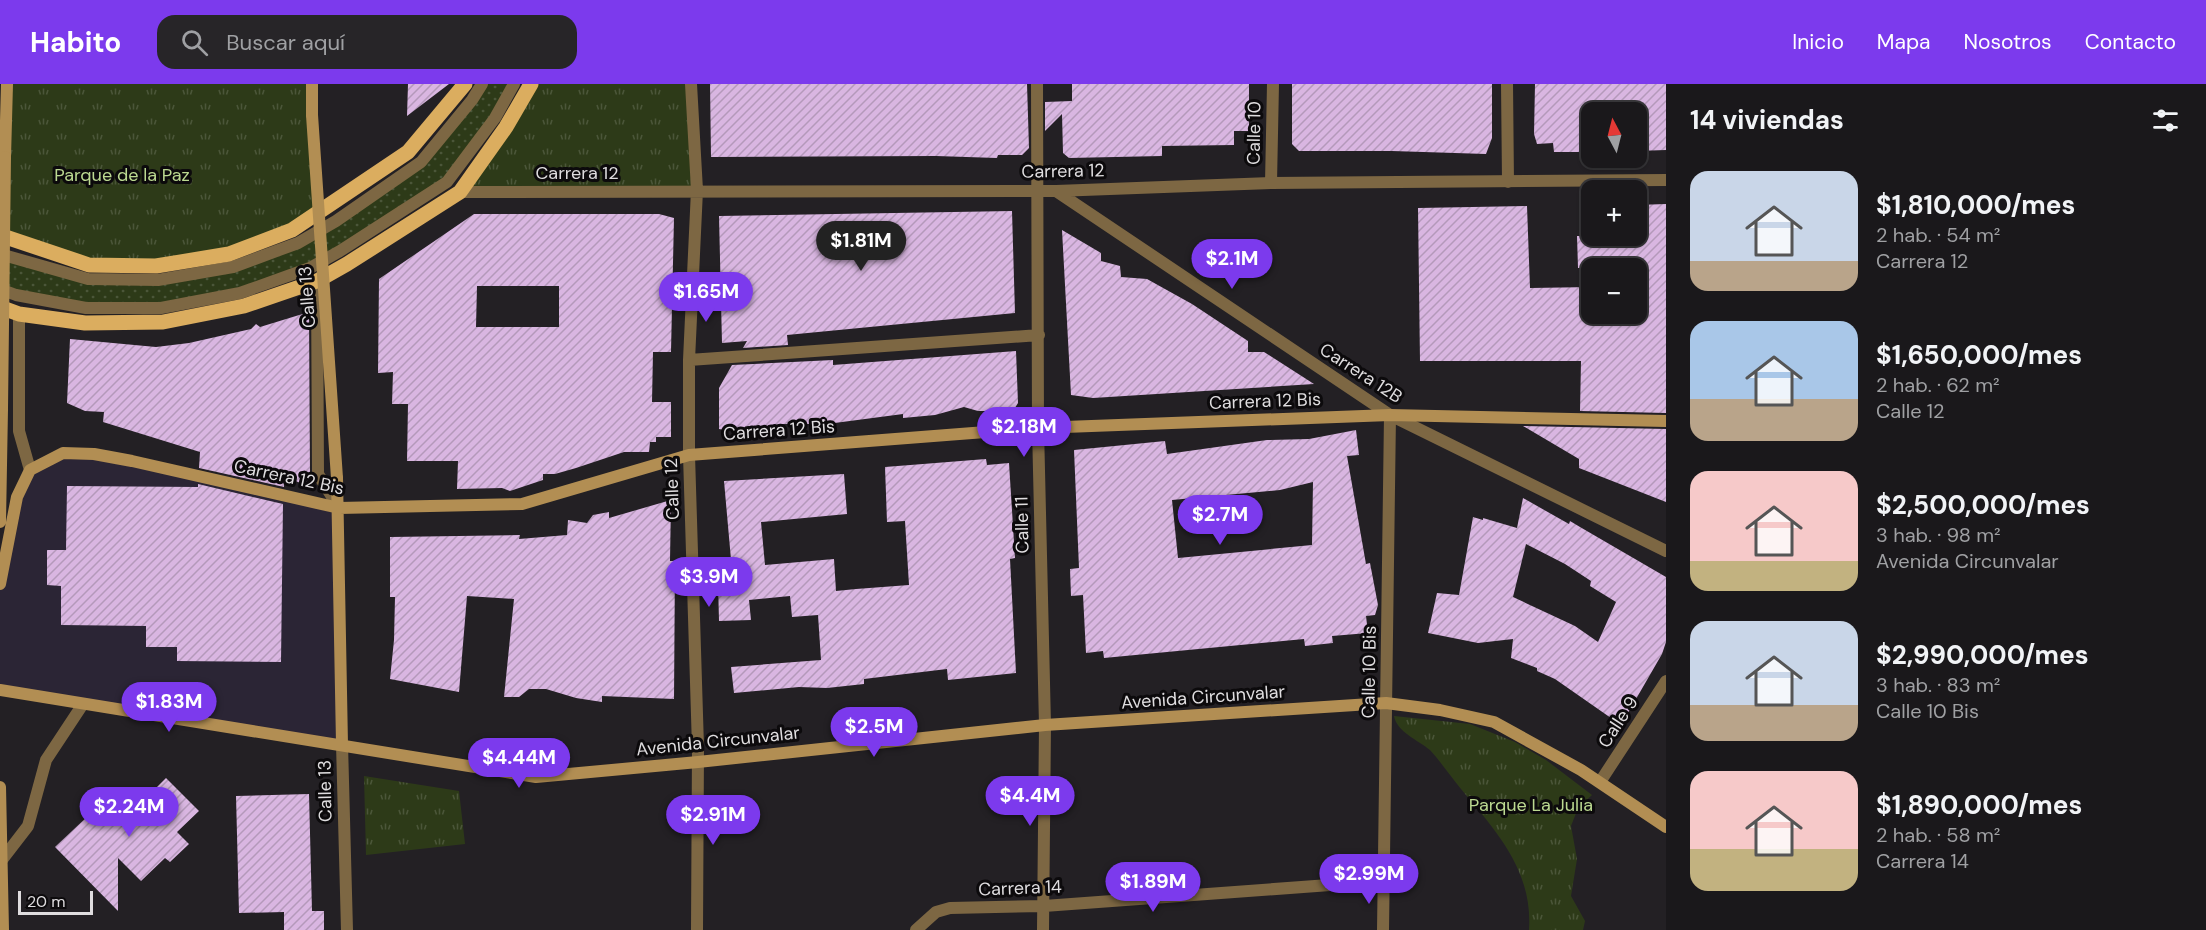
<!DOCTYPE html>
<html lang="es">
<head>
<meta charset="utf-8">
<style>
  body { margin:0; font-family:"DM Sans",sans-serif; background:#272528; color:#f1f3f6; height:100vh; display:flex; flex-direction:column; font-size:22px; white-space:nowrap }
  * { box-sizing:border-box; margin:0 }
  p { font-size:20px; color:#9fa0a3 }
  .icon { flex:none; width:33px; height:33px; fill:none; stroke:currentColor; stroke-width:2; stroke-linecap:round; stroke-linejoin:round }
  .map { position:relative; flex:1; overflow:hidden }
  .details { display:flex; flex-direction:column; background:#1a181b; width:540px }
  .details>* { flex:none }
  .needle { width:39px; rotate:353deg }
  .tools { position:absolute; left:1581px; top:18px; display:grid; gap:12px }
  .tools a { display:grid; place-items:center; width:66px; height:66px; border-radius:12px; background:#1a181b; box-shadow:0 2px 4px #0004,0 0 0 2px #38373a; font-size:30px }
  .scale { position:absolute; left:18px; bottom:15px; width:75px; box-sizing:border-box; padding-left:6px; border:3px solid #dfdddf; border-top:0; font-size:16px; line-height:21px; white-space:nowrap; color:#dfdddf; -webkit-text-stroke:4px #0c0a0c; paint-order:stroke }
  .price { position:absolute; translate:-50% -51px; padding:0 14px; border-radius:21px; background:#7c3aed; color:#fff; font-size:20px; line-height:39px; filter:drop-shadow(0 2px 3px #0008) }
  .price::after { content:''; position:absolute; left:50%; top:36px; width:18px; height:14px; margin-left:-9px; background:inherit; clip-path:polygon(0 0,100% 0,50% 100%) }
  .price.on { background:#222; color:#fff }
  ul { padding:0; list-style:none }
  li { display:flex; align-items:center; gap:18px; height:150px; padding:0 24px }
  li span { display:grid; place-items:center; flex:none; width:168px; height:120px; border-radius:18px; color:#555 }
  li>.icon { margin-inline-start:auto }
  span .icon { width:72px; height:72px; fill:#fffc; stroke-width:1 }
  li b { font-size:26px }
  h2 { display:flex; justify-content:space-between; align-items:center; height:72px; padding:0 24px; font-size:26px }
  header { display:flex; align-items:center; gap:36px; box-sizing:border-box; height:84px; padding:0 30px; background:#7c3aed; color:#fff }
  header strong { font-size:28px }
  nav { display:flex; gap:33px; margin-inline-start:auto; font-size:21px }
  .search { width:420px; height:54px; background:#272528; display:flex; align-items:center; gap:15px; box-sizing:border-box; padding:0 21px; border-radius:18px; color:#9fa0a3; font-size:22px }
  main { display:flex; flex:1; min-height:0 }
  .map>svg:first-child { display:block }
</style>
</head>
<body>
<header>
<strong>Habito</strong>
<div class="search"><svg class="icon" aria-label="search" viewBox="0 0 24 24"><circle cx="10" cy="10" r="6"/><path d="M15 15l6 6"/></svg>Buscar aquí</div>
<nav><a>Inicio</a><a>Mapa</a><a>Nosotros</a><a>Contacto</a></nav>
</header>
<main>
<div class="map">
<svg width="1666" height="846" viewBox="0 0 1666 846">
  <defs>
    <pattern id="grass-dots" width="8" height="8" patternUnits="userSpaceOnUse" patternTransform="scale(1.5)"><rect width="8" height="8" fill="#2d3a18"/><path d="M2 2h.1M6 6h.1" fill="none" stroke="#4b5639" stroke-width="1.8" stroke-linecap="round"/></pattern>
    <pattern id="park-tufts" width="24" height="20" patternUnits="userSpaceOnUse" patternTransform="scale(1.5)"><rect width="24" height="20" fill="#2d3a18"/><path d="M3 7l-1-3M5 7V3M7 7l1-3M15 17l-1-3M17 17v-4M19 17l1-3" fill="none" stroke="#4b5639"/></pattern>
    <pattern id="building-hatch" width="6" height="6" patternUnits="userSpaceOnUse" patternTransform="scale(1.5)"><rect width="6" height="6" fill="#d9b6e1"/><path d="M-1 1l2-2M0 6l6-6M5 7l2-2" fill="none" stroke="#b499ba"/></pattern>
  </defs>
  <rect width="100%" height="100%" fill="#232024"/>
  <path fill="#2b2535" d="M63 369 339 424 342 660 0 606V500L30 386Z"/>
  <path fill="url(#grass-dots)" d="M482 0H514L447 98 310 184 161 224H86L0 205V170L88 195 158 196 233 183 298 159 421 78Z"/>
  <path fill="url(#park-tufts)" d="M7 0H312L322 127 229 170 89 181 5 153Z
    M531 0H691L697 106 460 108Z
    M1394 632 1470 640 1515 658 1546 676 1592 711 1578 724 1571 742 1577 775 1571 812 1585 837 1583 846H1529C1533 787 1497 748 1461 705 1451 693 1441 678 1430 666 1418 656 1397 648 1394 632Z
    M364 692 459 707 465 760 366 771Z"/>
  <path fill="url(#building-hatch)" fill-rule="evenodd" d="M408 0H449L407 32Z
    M710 0H1027L1029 64 1022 71H998L997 74 936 72 711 73Z
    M1072 0H1249V47H1234V61L1162 62V72L1069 74 1063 69 1062 30 1045 47V18L1072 17Z
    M1292 0H1492V54L1486 70 1392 67H1299L1292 60Z
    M1535 0H1666V66L1636 67V28H1592V68H1554L1553 59 1537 60 1534 50Z
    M1666 120V329L1580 327 1581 277H1420L1418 124 1527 122 1530 204 1592 203V230H1636V184H1578L1577 152H1636V121Z
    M1012 127 1015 229 787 251 788 261 743 264 747 257 722 259 719 132Z
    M474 130H659L674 134 671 268H653L652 318H671V353H656V358H650L649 368H624L576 384 555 390H543V396L510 407 502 404 457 405 458 377H407L408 320H392L393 288 378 289 379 195ZM477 202H559V243H476Z
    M1062 146 1101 169V177L1120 182 1121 193 1147 195 1192 220 1248 257V268H1264L1314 300 1093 314 1071 311Z
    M309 228 310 390 313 398 312 404 284 392V403L199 384 200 368 103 338 104 328 85 327 67 319 70 255 156 263 189 259 251 245 256 240 260 243Z
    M1016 267 1018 319 1013 327H978L964 323 935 331 903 334V330L827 340H780L742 349 719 345V304L732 281 833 276V281Z
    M1523 342 1666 345V418L1579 384V375Z
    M1356 346 1359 371 1347 372 1366 480 1370 479 1378 521 1375 531 1366 532 1368 549 1332 552 1333 559 1305 562 1304 555 1104 574 1103 567 1086 569 1083 511 1071 512 1070 485 1079 484 1074 366 1165 357 1167 370 1267 356 1309 355ZM1313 398 1312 461 1178 474 1172 416 1280 406Z
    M986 375 987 381 1009 379 1015 474 1010 475 1016 589 948 596 947 585 864 595V600L827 604 799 603 734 609 731 583 821 576 818 531 792 533 790 512 749 516 751 536 719 537 718 499 733 498 724 397 844 390 847 430 761 438 765 481 834 475 836 507 856 505 909 501 905 437 887 438 885 383Z
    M198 400 283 420 281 578 177 577V563H146V542L61 541V502L47 501V466H66L67 402 198 403Z
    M1523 414 1569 440 1570 437 1580 443 1666 493V558L1662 570 1621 641 1555 595 1537 587V584L1511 574 1513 555 1478 559 1428 549 1437 509 1459 511 1473 433 1483 436V434L1517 444ZM1526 460 1565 480 1591 497 1590 502 1616 518 1598 558 1575 542 1513 513Z
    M671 416 670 477H675L674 615 602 612V618L576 614 546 605H529L519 613H504L514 515 467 512 459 608 390 595 394 556 395 513H390V453L520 451 519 455 567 451 568 436 587 439 593 431 609 428V434Z
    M166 694 199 727 177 748 189 760 170 778 165 774 141 797 118 774V827L55 763 106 715 120 729 142 707 148 712Z
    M309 710 312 827H324V846H284V828L239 829 236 712Z"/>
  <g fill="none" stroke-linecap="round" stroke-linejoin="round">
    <path stroke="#7d6743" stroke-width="12" d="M0 170 88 195 158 196 233 183 298 159 336 137 421 78 472 16 482 0
      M0 205 16 211 86 224H161L240 209 310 184 340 167 447 98 495 34 514 0
      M1 777 28 742 46 676 83 620"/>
    <path stroke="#7d6743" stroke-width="12" d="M691 0 697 106 689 276V371L698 663 697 846
      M1037 0 1038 344 1045 641 1043 846
      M1507 0 1508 98
      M1271 99 1273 0
      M1056 107 1390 331 1666 467
      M460 108 1056 107 1271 99 1666 96
      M317 197 318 390 339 424
      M19 230V347L30 386
      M689 276 1039 251
      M342 660 347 846
      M1600 698 1666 597
      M916 846 936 828 950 824 1044 822 1384 797
      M1383 846 1390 331"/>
    <path stroke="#b28e53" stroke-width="12" d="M312 0V31
      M5 73 7 0
      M337 394 342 660
      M0 438 2 325
      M0 500 17 413 30 386 63 369 94 370 132 377 339 424 522 420 689 371 1038 344 1390 331 1666 337
      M0 606 536 693 698 678 1045 641 1386 619 1440 626 1494 638 1581 686 1666 743
      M0 703 3 846"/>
    <path stroke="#dbad5f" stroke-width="15" d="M0 151 89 181 156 182 229 170 292 146 408 68 465 0
      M0 223 19 230 85 239 163 238 244 222 317 197 347 180 460 108 506 43 531 0"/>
    <path stroke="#b28e53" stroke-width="12" d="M312 31 337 394
      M2 325 5 73"/>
  </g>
  <g text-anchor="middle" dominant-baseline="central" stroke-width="6" stroke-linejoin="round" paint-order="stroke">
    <g font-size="18" fill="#dfdddf" stroke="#0c0a0c">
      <text transform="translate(1254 49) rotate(-89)">Calle 10</text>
      <text transform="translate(1063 87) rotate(-1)">Carrera 12</text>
      <text x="577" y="89">Carrera 12</text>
      <text transform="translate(307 213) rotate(-94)">Calle 13</text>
      <text transform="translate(1361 289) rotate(33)">Carrera 12B</text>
      <text transform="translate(1265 317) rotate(-2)">Carrera 12 Bis</text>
      <text transform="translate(779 346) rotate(-4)">Carrera 12 Bis</text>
      <text transform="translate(289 393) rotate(12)">Carrera 12 Bis</text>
      <text transform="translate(672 405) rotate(-92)">Calle 12</text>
      <text transform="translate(1022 441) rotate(-91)">Calle 11</text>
      <text transform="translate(1369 588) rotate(-89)">Calle 10 Bis</text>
      <text transform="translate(1203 613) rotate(-4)">Avenida Circunvalar</text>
      <text transform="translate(1618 638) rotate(-57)">Calle 9</text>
      <text transform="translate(718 657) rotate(-6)">Avenida Circunvalar</text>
      <text transform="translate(325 707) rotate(-91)">Calle 13</text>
      <text transform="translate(1020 804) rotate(-2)">Carrera 14</text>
    </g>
    <g font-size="18" fill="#bcd991" stroke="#0c0a0c">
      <text x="122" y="91">Parque de la Paz</text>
      <text x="1531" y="721">Parque La Julia</text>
    </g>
  </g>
</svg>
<div class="tools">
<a><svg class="needle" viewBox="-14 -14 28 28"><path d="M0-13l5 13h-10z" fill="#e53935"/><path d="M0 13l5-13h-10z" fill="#9fa0a3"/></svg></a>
<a>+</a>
<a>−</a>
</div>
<div class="scale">20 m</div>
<b class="price on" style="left:861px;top:188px">$1.81M</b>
<b class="price" style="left:1232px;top:206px">$2.1M</b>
<b class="price" style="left:706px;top:239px">$1.65M</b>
<b class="price" style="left:1024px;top:374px">$2.18M</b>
<b class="price" style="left:1220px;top:462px">$2.7M</b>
<b class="price" style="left:709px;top:524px">$3.9M</b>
<b class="price" style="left:169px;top:649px">$1.83M</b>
<b class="price" style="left:874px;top:674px">$2.5M</b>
<b class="price" style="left:519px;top:705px">$4.44M</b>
<b class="price" style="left:1030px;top:743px">$4.4M</b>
<b class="price" style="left:129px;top:754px">$2.24M</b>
<b class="price" style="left:713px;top:762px">$2.91M</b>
<b class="price" style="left:1369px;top:821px">$2.99M</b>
<b class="price" style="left:1153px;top:829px">$1.89M</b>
</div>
<section class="details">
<h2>14 viviendas<svg class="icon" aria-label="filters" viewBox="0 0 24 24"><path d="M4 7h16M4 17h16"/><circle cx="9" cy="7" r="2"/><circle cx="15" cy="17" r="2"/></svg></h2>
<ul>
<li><span style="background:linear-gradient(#c9d6e8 75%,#b9a48a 0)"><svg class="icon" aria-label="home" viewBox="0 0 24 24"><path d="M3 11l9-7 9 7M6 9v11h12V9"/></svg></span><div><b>$1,810,000/mes</b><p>2 hab. · 54 m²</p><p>Carrera 12</p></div></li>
<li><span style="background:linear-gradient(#a9c7e8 65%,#b9a48a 0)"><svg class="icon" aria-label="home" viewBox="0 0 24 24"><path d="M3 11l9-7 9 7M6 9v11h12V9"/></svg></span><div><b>$1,650,000/mes</b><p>2 hab. · 62 m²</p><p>Calle 12</p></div></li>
<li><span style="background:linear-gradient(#f6c9c9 75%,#c2b280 0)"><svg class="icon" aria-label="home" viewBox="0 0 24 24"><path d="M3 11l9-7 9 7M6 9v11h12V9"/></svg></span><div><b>$2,500,000/mes</b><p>3 hab. · 98 m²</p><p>Avenida Circunvalar</p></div></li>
<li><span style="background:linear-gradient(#c9d6e8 70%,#b9a48a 0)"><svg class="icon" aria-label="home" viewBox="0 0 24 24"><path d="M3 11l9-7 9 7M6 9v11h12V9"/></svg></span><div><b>$2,990,000/mes</b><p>3 hab. · 83 m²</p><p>Calle 10 Bis</p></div></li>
<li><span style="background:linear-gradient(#f6c9c9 65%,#c2b280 0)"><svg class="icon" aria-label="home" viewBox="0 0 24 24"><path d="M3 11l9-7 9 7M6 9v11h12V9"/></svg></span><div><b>$1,890,000/mes</b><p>2 hab. · 58 m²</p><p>Carrera 14</p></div></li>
</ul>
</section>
</main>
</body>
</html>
